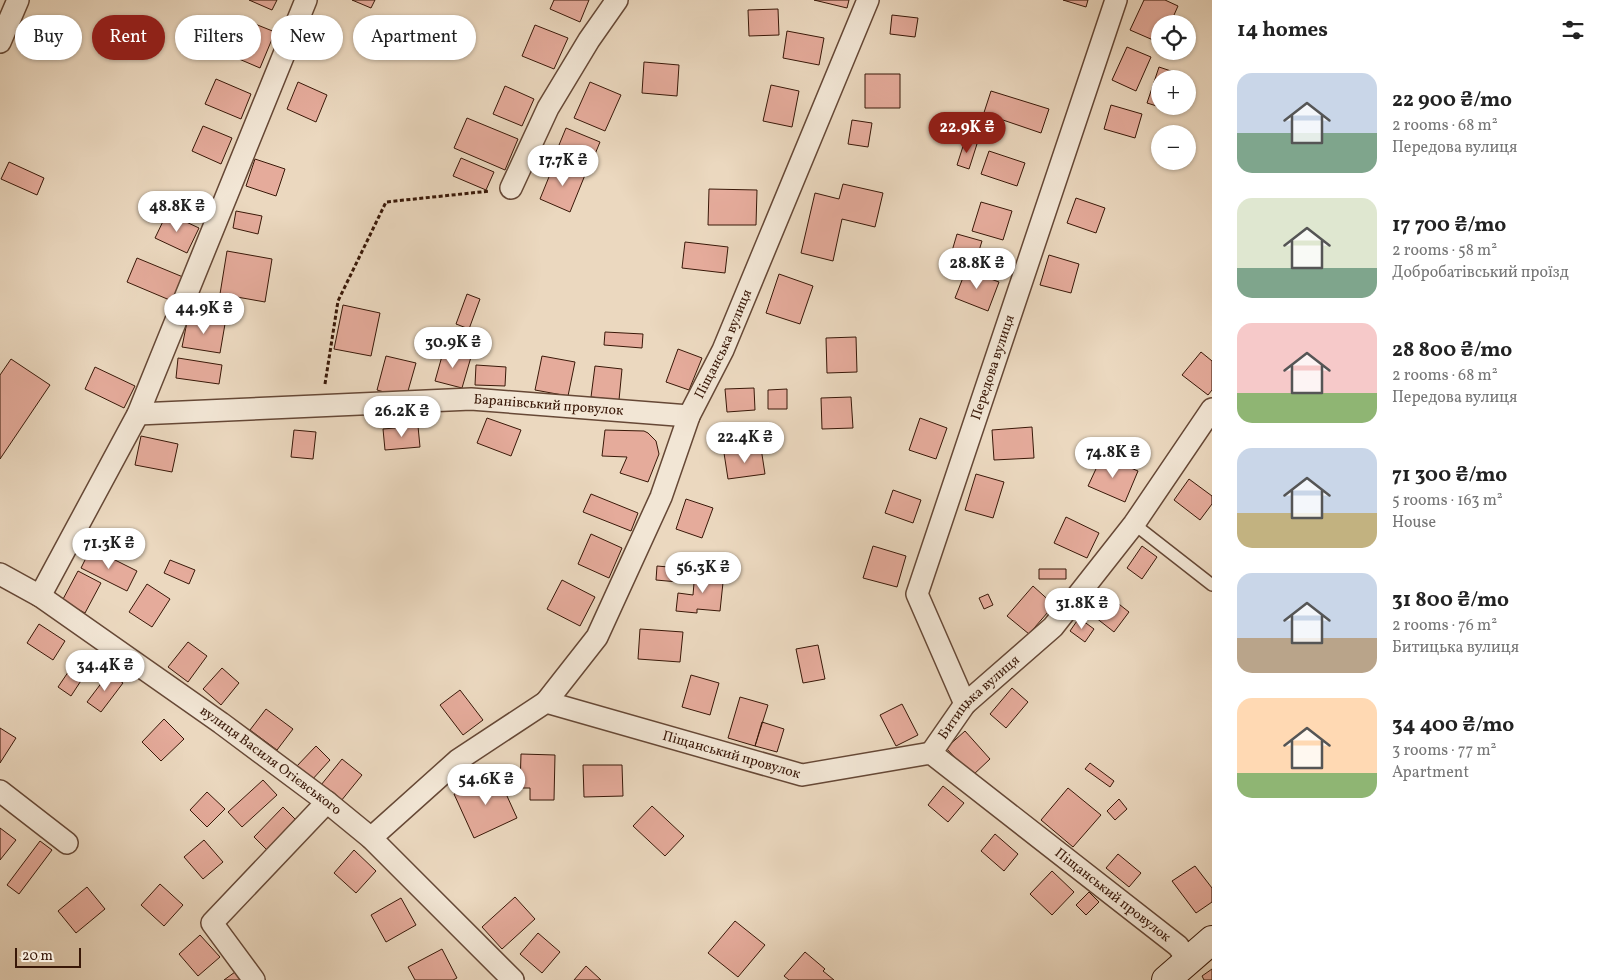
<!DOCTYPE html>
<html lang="en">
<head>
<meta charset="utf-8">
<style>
  body { margin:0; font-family:Vollkorn,serif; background:#f2f2f2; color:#222; height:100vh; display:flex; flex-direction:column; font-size:19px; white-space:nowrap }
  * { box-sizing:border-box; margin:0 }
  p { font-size:16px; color:#767676 }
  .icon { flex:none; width:28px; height:28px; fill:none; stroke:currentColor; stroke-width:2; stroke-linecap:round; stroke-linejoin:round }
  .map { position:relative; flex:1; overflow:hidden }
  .details { display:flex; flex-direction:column; background:#fff; width:400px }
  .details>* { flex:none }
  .banner { position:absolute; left:15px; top:15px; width:475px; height:45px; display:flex; gap:10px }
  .tools { position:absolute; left:1151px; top:15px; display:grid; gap:10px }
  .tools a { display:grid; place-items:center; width:45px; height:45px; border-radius:50%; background:#fff; box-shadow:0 1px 4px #0004; font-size:25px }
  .scale { position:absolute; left:15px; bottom:12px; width:66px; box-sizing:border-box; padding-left:5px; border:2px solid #391808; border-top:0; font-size:14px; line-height:18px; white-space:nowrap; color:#391808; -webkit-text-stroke:4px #f2e6d5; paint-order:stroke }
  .price { position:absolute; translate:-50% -42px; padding:0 11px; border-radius:18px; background:#fff; color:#222; font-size:16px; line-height:32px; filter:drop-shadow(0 1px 2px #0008) }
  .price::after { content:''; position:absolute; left:50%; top:30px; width:15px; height:11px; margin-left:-8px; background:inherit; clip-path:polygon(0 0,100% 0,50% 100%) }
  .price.selected { background:#8f2418; color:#fff }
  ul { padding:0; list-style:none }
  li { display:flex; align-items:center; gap:15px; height:125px; padding:0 25px }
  li span { display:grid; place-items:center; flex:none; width:140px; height:100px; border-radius:15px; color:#555 }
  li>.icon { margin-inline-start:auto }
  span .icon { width:60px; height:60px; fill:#fffc; stroke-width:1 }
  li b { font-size:21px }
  h2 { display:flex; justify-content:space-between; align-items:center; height:60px; padding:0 25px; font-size:21px }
  .chip { padding:0 18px; border-radius:22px; background:#fff; box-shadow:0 1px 4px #0004; font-size:18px; line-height:45px }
  .chip.selected { background:#8f2418; color:#fff }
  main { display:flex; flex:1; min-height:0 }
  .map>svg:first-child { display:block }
</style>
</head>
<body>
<main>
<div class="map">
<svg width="1212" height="980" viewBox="0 0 1212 980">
  <rect width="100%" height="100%" fill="#ebd8bf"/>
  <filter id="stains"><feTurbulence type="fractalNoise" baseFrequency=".004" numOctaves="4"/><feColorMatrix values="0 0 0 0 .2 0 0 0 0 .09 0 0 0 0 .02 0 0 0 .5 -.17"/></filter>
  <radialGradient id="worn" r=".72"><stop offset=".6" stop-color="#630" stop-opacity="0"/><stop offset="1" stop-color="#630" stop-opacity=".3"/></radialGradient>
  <path fill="#e5ab9b" stroke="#391808" d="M249 0H277L272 10Z
    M352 0H375L371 8Z
    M554 0H589L580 22 550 9Z
    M814 0H849L847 8Z
    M1063 0H1088L1086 7Z
    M1144 0H1165L1178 6 1170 24H1160V43L1130 30Z
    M778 9 779 35 749 36 748 10Z
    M892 15 918 18 915 37 890 34Z
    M240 18 275 32 260 68 225 53Z
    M535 25 568 38 554 69 522 56Z
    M787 31 824 38 819 65 783 58Z
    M1127 47 1151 57 1136 91 1112 80Z
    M644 62 679 65 677 96 642 93Z
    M1159 67 1171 71 1169 79H1160V107L1147 103Z
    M865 74H900V108H865Z
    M216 79 251 94 241 119 205 104Z
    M298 82 327 95 316 122 287 109Z
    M590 82 621 95 605 131 574 118Z
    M771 85 799 91 792 127 763 121Z
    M505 86 534 99 522 126 493 114Z
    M991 91 1049 109 1041 133 1000 119 994 137 978 131Z
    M1111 105 1142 114 1135 138 1104 129Z
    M467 118 518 139 505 170 454 148Z
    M852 120 872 123 868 147 848 144Z
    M203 126 232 138 221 164 192 151Z
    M566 128 600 142 593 159 559 145Z
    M965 140 977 144 969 169 957 165Z
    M989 151 1025 163 1017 186 981 174Z
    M461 158 494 172 486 190 453 176Z
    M255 159 285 169 276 196 246 186Z
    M9 162 44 178 37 195 1 179Z
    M555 162 585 175 570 212 540 199Z
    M843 184 883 193 875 227 842 219 833 261 801 253 815 193 839 199Z
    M709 189 757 190 756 225H708Z
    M1076 198 1105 208 1096 233 1067 223Z
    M981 202 1012 211 1003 240 972 231Z
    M236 211 262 216 258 234 233 228Z
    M167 213 199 228 187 253 155 238Z
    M957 234 982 241 977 257 952 251Z
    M685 242 728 247 725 273 682 268Z
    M227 251 272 259 265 302 220 294Z
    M1049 255 1079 264 1071 293 1040 285Z
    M137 258 183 277 172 301 127 282Z
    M966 270 999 282 988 311 955 298Z
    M779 274 813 286 800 324 766 313Z
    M467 294 480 299 469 329 456 324Z
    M343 305 380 313 371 356 334 349Z
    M188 317 225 324 220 353 182 347Z
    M605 332 643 334 642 348 604 345Z
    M856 337 857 372 827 373 826 338Z
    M444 349 471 357 462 388 435 381Z
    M678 349 702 358 689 390 666 382Z
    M1201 352 1212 361V390L1208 395 1182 375Z
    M386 356 416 363 406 398 377 390Z
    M542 356 575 362 568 396 535 390Z
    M178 358 222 365 219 384 176 378Z
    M11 359 50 385 0 459V375Z
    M476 365 506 367 505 386 475 385Z
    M595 366 622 369 619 400 591 397Z
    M95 367 135 386 124 408 85 389Z
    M754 388 755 410 727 412 725 389Z
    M787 389V409H768V390Z
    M851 397 853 428 822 429 821 398Z
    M487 418 521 430 511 456 477 443Z
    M920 418 947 428 936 459 909 450Z
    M418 426 420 447 385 450 383 429Z
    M1032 427 1034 458 994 460 992 430Z
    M294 430 316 432 313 459 291 457Z
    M605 430 644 431 648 433 656 441 659 454 648 482 620 473 627 457 602 456Z
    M141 436 178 444 172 472 135 465Z
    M761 448 765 474 728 479 724 453Z
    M1102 456 1138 471 1125 502 1088 486Z
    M976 474 1004 482 993 518 965 510Z
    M1189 479 1212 496V504L1200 520 1174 500Z
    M893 490 921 500 913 523 885 513Z
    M591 494 638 513 631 531 583 512Z
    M686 499 713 508 702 538 676 529Z
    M1066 517 1099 533 1087 558 1054 543Z
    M591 534 622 548 609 578 578 564Z
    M873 546 906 556 897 587 863 578Z
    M1142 546 1157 557 1142 579 1127 568Z
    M91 548 137 571 127 591 81 568Z
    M706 557 725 559 724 573 705 572Z
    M170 560 195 570 189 584 164 573Z
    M657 566 680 568 678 582 656 580Z
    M680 568 688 569V576H679Z
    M1039 569H1066V579H1039Z
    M78 571 101 583 85 613 62 601Z
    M695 571 724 573 720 611 697 609V613L676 611 678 593 693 595Z
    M562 580 595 597 580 626 547 609Z
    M147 584 170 599 152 627 129 612Z
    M1033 586 1054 605 1029 634 1007 616Z
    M1101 590 1129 612 1114 632 1086 610Z
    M988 594 993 605 984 609 979 598Z
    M1079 618 1094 629 1085 642 1070 631Z
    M39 624 65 641 53 660 27 643Z
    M640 629 683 632 680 662 638 659Z
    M188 642 207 656 188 682 168 667Z
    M818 645 825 679 803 683 796 649Z
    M75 662 88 670 71 696 58 687Z
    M222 668 239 683 221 705 203 689Z
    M109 673 123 683 101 712 87 702Z
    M691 675 719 683 710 715 682 707Z
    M1012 688 1028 702 1006 728 990 714Z
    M460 690 483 720 463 735 440 705Z
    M740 697 768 705 755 746 728 738Z
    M902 704 918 735 896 746 880 715Z
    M266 709 293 729 277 750 250 730Z
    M164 719 184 739 161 761 142 742Z
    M762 722 784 729 777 752 755 746Z
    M0 728 16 738 0 763Z
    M965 731 990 759 972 776 946 748Z
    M316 746 330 760 311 781 296 767Z
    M521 754 555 755 554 800H530V788H520Z
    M342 759 362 775 341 801 321 785Z
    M1090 763 1114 781 1110 787 1085 769Z
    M583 765H622L623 796 584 797Z
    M497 774 517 818 474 838 454 794Z
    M263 780 277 795 242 827 228 812Z
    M943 786 964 803 948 822 928 805Z
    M1068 788 1101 815 1073 847 1041 820Z
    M207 792 225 809 207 827 190 810Z
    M1119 799 1127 809 1115 820 1107 811Z
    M652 806 684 836 665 856 633 826Z
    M283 807 298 822 269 852 254 837Z
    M0 828 16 840 0 860Z
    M995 834 1018 854 1004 871 981 851Z
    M204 840 223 862 203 879 184 857Z
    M40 841 52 850 19 894 7 885Z
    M354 850 376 871 356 893 334 873Z
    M1118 854 1141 873 1129 887 1106 868Z
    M1195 866 1212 888V902L1196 913 1172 881Z
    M1052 871 1074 892 1052 915 1030 894Z
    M160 884 183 905 164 926 141 905Z
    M87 887 105 909 76 933 58 911Z
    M1089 892 1099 902 1086 915 1076 905Z
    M515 897 535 919 502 949 482 927Z
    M401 898 416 925 386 942 371 915Z
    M735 921 765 945 738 977 708 953Z
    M538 933 560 952 542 973 520 954Z
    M200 935 220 957 198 976 179 954Z
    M442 949 457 978 453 980H415L408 967Z
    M805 952 825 969 823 971 834 980H789L784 976Z
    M586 966 601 980H574Z
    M1212 969V980H1204L1202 976Z
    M235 972 242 980H224Z"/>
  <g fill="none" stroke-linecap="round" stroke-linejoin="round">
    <g stroke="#664836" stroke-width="14">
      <path id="service" d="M1134 524 1212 585"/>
    </g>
    <g stroke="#664836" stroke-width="24">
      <g id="minor">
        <path d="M0 42 18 0"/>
        <path d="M511 188 548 108 589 40 617 0"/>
        <path id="s1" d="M138 414 471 399 689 416"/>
        <path id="s2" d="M0 574 40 596 221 723 327 802 371 838 513 980"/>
        <path d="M40 596 138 414 306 0"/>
        <path id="s3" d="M546 702 597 637 661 497 689 416 723 350 868 0"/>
        <path id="s4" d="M965 704 917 594 1116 0"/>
        <path id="s5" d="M931 753 965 704 1053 627 1134 524 1212 409"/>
        <path d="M0 791 67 843"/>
        <path id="s6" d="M371 838 458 760 546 702 802 775 931 753 1178 946 1188 960"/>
        <path d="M254 980 212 923 327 802"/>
      </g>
    </g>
    <g stroke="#391808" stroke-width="30">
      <path id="secondary" d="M1166 980 1212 940"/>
    </g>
    <path stroke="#391808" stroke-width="3" stroke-dasharray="4 2.5" stroke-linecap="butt" d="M325 384 338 301 386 202 490 191"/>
    <use href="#service" stroke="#f2e6d5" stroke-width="11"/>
    <use href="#minor" stroke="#f2e6d5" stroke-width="21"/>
    <use href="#secondary" stroke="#f2e6d5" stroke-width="28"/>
  </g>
  <g text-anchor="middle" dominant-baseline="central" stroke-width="4.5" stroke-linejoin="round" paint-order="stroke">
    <g font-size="14" fill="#391808" stroke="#f2e6d5">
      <text stroke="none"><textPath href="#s3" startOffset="402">Піщанська вулиця</textPath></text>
      <text stroke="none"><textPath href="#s4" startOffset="359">Передова вулиця</textPath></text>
      <text stroke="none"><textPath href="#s1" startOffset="411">Баранівський провулок</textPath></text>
      <text stroke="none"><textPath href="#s5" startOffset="74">Битицька вулиця</textPath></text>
      <text stroke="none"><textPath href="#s6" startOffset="415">Піщанський провулок</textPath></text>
      <text stroke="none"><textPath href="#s2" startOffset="329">вулиця Василя Огієвського</textPath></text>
      <text stroke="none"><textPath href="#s6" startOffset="850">Піщанський провулок</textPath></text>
    </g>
  </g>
  <rect width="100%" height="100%" filter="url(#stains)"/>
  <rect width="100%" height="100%" fill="url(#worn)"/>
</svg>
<div class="tools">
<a><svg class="icon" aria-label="locate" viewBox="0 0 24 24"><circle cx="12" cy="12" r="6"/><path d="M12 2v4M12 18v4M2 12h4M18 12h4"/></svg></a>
<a>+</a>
<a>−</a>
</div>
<div class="scale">20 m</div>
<b class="price selected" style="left:967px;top:154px">22.9K ₴</b>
<b class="price" style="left:563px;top:187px">17.7K ₴</b>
<b class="price" style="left:177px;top:233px">48.8K ₴</b>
<b class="price" style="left:977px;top:290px">28.8K ₴</b>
<b class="price" style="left:204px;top:335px">44.9K ₴</b>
<b class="price" style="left:453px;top:369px">30.9K ₴</b>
<b class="price" style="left:402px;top:438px">26.2K ₴</b>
<b class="price" style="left:745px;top:464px">22.4K ₴</b>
<b class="price" style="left:1113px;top:479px">74.8K ₴</b>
<b class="price" style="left:109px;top:570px">71.3K ₴</b>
<b class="price" style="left:703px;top:594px">56.3K ₴</b>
<b class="price" style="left:1082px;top:630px">31.8K ₴</b>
<b class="price" style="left:105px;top:692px">34.4K ₴</b>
<b class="price" style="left:486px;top:806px">54.6K ₴</b>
<div class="banner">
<a class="chip">Buy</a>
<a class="chip selected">Rent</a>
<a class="chip">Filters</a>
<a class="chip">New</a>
<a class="chip">Apartment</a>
</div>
</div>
<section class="details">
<h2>14 homes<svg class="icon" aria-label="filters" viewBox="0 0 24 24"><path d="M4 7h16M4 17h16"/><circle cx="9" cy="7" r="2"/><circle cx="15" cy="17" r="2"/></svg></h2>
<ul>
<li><span style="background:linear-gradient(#c9d6e8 60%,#7fa58c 0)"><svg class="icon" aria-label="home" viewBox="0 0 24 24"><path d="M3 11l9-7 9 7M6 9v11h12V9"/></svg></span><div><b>22 900 ₴/mo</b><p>2 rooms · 68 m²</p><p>Передова вулиця</p></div></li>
<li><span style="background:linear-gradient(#dfe7d0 70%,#7fa58c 0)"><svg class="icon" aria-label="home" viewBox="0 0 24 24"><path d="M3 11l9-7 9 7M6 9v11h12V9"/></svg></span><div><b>17 700 ₴/mo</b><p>2 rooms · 58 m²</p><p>Добробатівський проїзд</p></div></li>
<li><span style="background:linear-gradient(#f6c9c9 70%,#8fb573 0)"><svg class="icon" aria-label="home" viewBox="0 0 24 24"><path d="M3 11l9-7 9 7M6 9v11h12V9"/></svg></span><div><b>28 800 ₴/mo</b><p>2 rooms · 68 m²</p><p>Передова вулиця</p></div></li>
<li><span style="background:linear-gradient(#c9d6e8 65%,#c2b280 0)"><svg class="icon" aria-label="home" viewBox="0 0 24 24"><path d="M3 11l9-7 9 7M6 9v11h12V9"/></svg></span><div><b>71 300 ₴/mo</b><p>5 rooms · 163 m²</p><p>House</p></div></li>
<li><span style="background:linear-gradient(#c9d6e8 65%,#b9a48a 0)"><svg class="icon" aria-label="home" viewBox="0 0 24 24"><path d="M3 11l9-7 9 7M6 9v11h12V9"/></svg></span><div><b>31 800 ₴/mo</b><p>2 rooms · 76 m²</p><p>Битицька вулиця</p></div></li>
<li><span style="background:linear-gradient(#ffd9b3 75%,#8fb573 0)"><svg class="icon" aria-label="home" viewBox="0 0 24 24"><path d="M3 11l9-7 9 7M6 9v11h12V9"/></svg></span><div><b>34 400 ₴/mo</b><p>3 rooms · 77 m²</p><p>Apartment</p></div></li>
</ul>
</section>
</main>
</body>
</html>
